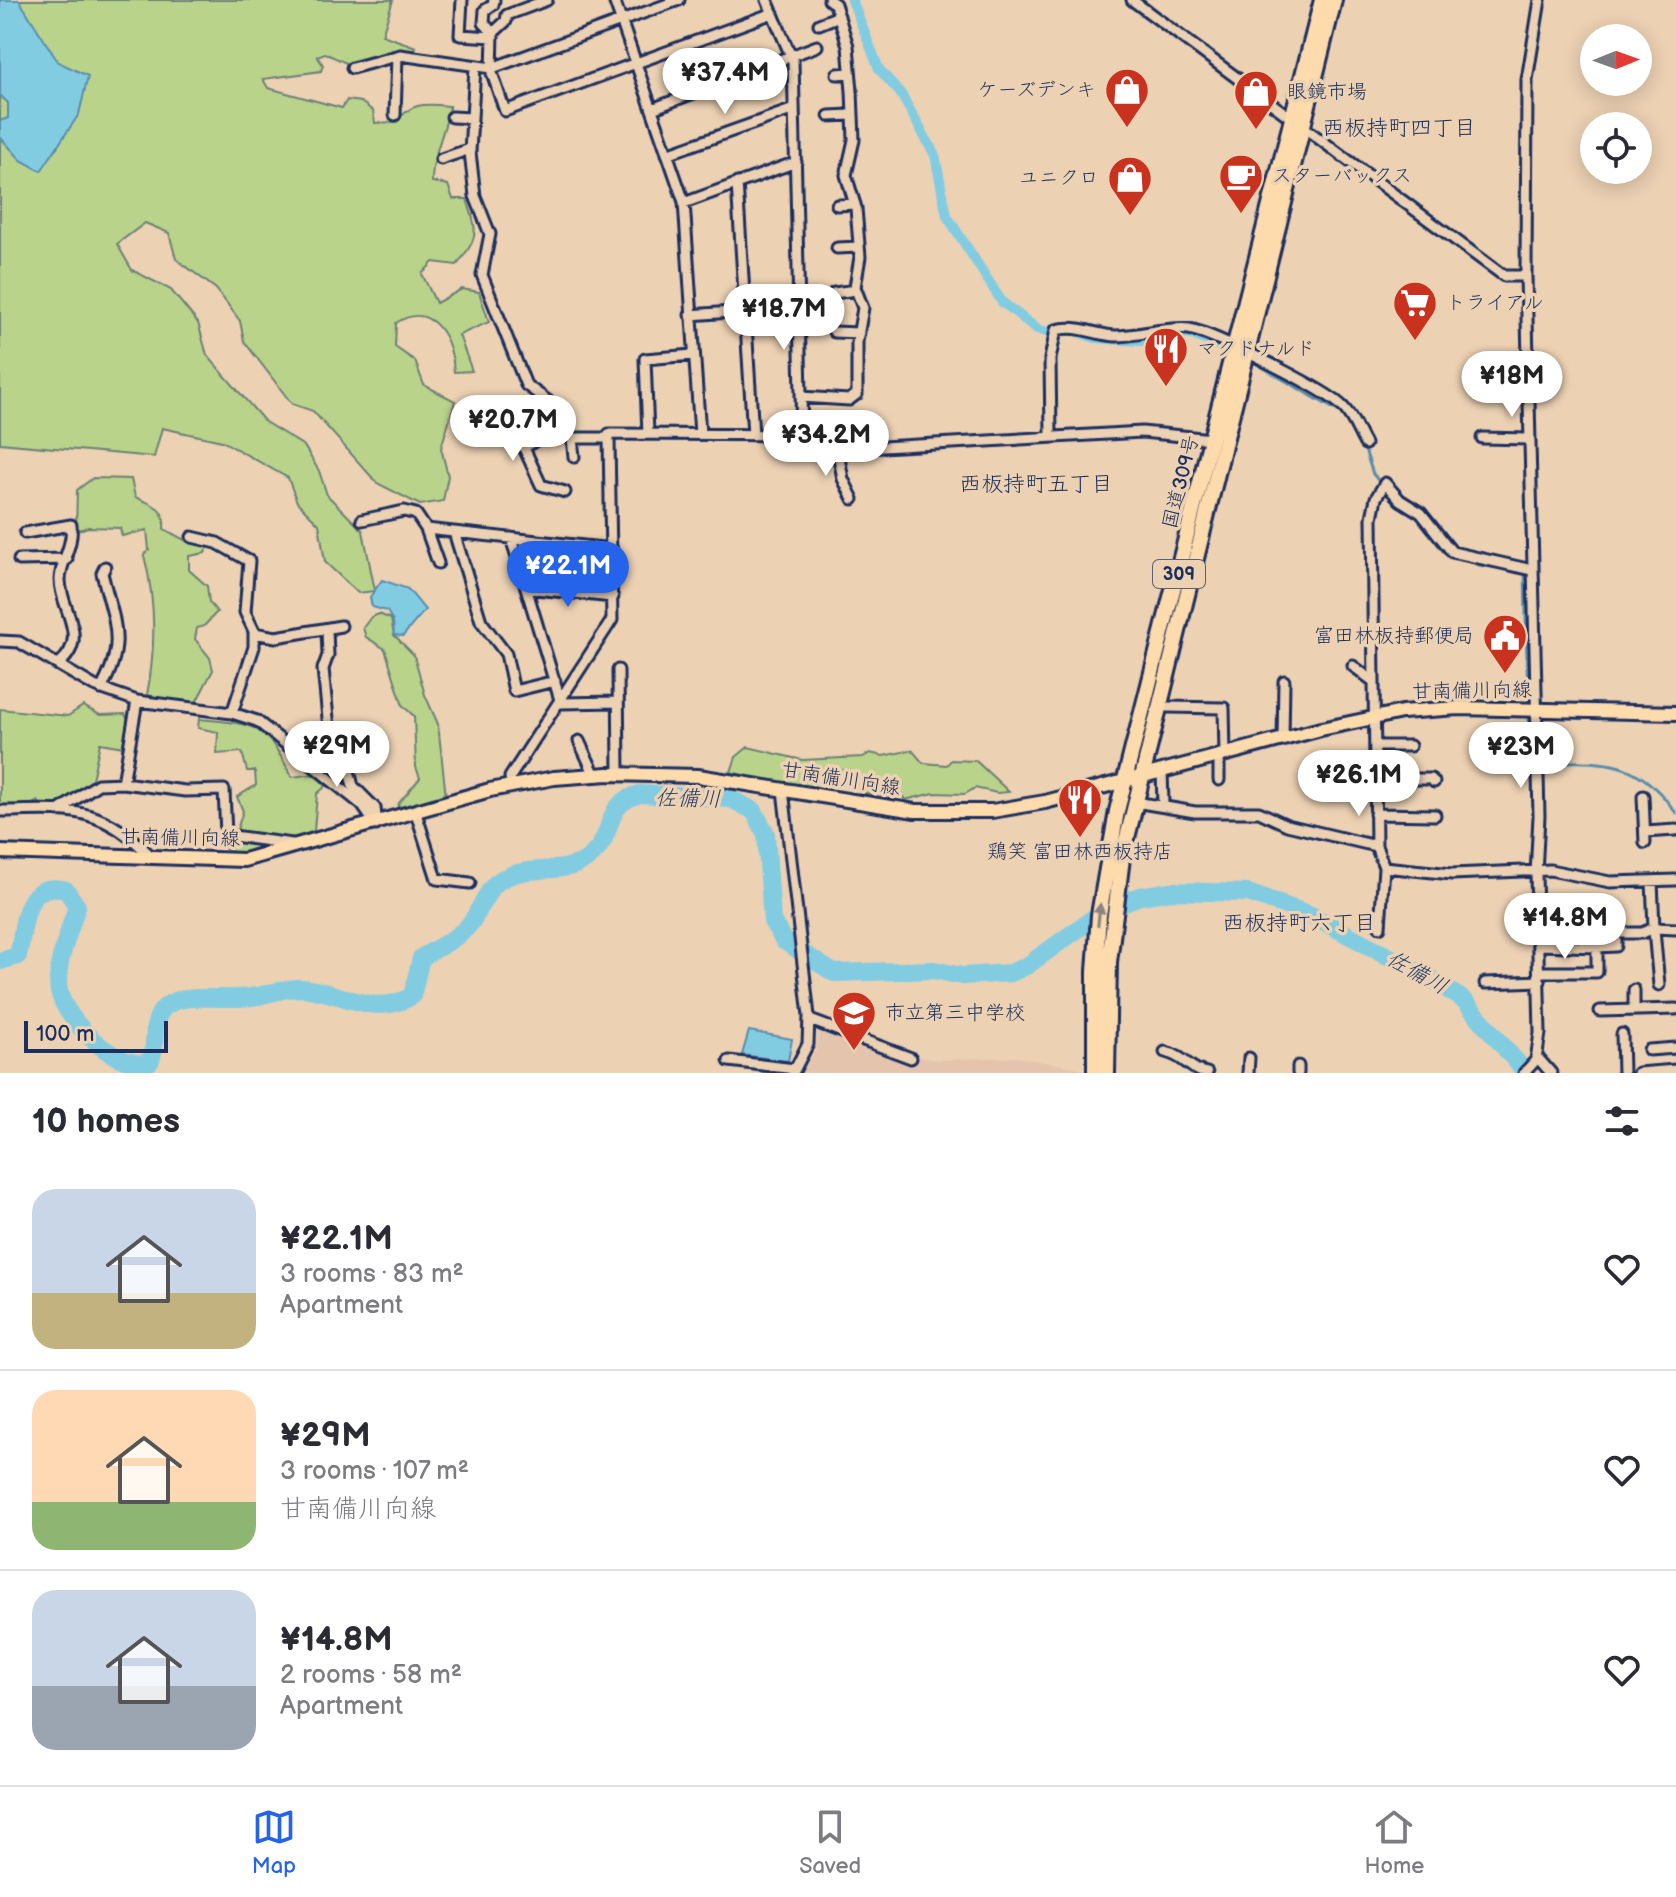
<!DOCTYPE html>
<html lang="en">
<head>
<meta charset="utf-8">
<style>
  body { margin:0; font-family:"Balsamiq Sans","Klee One",sans-serif; background:#f7f7f7; color:#2b2b33; height:100vh; display:flex; flex-direction:column; font-size:30px; white-space:nowrap }
  * { box-sizing:border-box; margin:0 }
  p { font-size:26px; color:#7c7c81 }
  .icon { flex:none; width:44px; height:44px; fill:none; stroke:currentColor; stroke-width:2; stroke-linecap:round; stroke-linejoin:round }
  .map { position:relative; height:1073px; overflow:hidden }
  .panel { display:flex; flex-direction:column; background:#fff; flex:1 }
  .panel>* { flex:none }
  .needle { width:52px; rotate:89deg }
  .tools { position:absolute; left:1580px; top:24px; display:grid; gap:16px }
  .tools a { display:grid; place-items:center; width:72px; height:72px; border-radius:50%; background:#fff; box-shadow:0 4px 20px #0003; font-size:40px }
  .scale { position:absolute; left:24px; bottom:20px; width:144px; box-sizing:border-box; padding-left:8px; border:4px solid #1b2f5e; border-top:0; font-size:22px; line-height:28px; white-space:nowrap; color:#1b2f5e; -webkit-text-stroke:6px #ecd1b3; paint-order:stroke }
  .price { position:absolute; translate:-50% -68px; padding:0 18px; border-radius:28px; background:#fff; color:#222; font-size:26px; line-height:52px; filter:drop-shadow(0 2px 4px #0008) }
  .price::after { content:''; position:absolute; left:50%; top:48px; width:24px; height:18px; margin-left:-12px; background:inherit; clip-path:polygon(0 0,100% 0,50% 100%) }
  .price.on { background:#2563eb; color:#fff }
  ul { padding:0; list-style:none }
  li { display:flex; align-items:center; gap:24px; height:200px; padding:0 32px }
  li+li { border-top:2px solid #e1e1e2 }
  li span { display:grid; place-items:center; flex:none; width:224px; height:160px; border-radius:24px; color:#555 }
  li>.icon { margin-inline-start:auto }
  span .icon { width:96px; height:96px; fill:#fffc; stroke-width:1 }
  li b { font-size:34px }
  h2 { display:flex; justify-content:space-between; align-items:center; height:96px; padding:0 32px; font-size:34px }
  .tab-bar { display:flex; justify-content:space-around; align-items:center; height:112px; border-top:2px solid #e1e1e2; background:#fff; font-size:22px; color:#7c7c81 }
  .tab-bar a { display:grid; justify-items:center; gap:4px }
  .tab-bar .on { color:#2563eb }
  .map>svg:first-child { display:block }
</style>
</head>
<body>
<div class="map">
<svg width="1676" height="1073" viewBox="0 0 1676 1073">
  <rect width="100%" height="100%" fill="#ecd1b3"/>
  <filter id="ink" filterUnits="userSpaceOnUse"><feTurbulence type="fractalNoise" baseFrequency=".0125" numOctaves="2"/><feDisplacementMap in="SourceGraphic" scale="16" xChannelSelector="R" yChannelSelector="G"/><feConvolveMatrix kernelMatrix="1 2 1 2 8 2 1 2 1" color-interpolation-filters="sRGB"/></filter>
  <g filter="url(#ink)">
    <path fill="#e5c4ae" d="M819 1030 902 1055 939 1060 1016 1057 1080 1068 1081 1073H801L816 1050Z"/>
    <path fill="#bad38b" stroke="#6a8174" stroke-width="2" d="M0 0H393L382 35 416 47 414 54 398 51 348 64 325 53 317 56 323 65 321 71 263 79 268 88 342 108 347 100 361 102 373 111 375 123 397 122C410 101 428 104 450 106 445 132 432 155 432 182L448 185 453 199H467C478 233 479 236 457 265L433 262 422 274 436 303 462 289 479 292 489 322 459 335 472 371 454 372C453 341 433 299 396 323L395 347 415 361 424 385 455 401 441 448 448 476 443 501 420 505 377 483 313 411 292 404 244 341 240 321 216 289 176 259 169 233 145 223 117 244 132 270 171 290 198 323 207 355 265 422 304 446 319 471 327 495 363 531 375 591 358 593 325 562 319 524 297 502 288 478 222 441 162 428 154 457 0 443Z
      M93 478 131 479 135 497C153 505 166 507 164 529L188 542 209 544 205 553 189 556V570L207 586 209 602 217 612 204 626 197 628 195 639 210 658 213 670 194 706 147 695C156 648 156 602 144 555L149 550 147 530 122 536 120 528 88 527 76 531 77 490Z
      M379 614 391 619 394 635 414 655 425 695 438 724 446 797 396 811 399 803 420 778 416 767 414 716 403 706 385 649 366 637 363 628 371 617Z
      M83 706 100 715 125 714 130 724 124 747 100 743 91 784 56 810 44 808 38 801 25 808 0 809V709L68 716Z
      M199 719C258 725 264 722 292 777L315 774 326 786 317 794 314 831C291 839 241 868 222 845L234 839 243 811 237 797 256 785 255 771H247L242 752 217 754 218 732 198 728Z
      M748 747 802 760 863 757 870 753 883 756 912 750 923 763 947 765 951 760 976 761 1009 792 997 793 975 788 965 794 934 793 905 800 898 788 884 795 865 793 849 770 816 771 814 787 802 790 731 772 736 757Z"/>
    <path fill="#82cce2" stroke="#598dad" stroke-width="2" d="M0 0H19L58 62 88 76 79 114 41 171 21 160 0 137V121L8 118V103L0 95Z
      M382 580 408 589 425 610 403 636 394 635 393 621 387 611 372 607 370 597Z
      M749 1031 792 1039 788 1061 742 1055Z"/>
    <g fill="none" stroke-linecap="round" stroke-linejoin="round">
      <path stroke="#598dad" stroke-width="3" d="M1255 363 1341 413 1365 450 1373 474 1382 485
        M1425 525 1445 550
        M1463 558 1479 565 1518 571
        M1525 572 1528 705
        M1529 712V762C1542 768 1551 763 1565 762 1619 760 1645 769 1676 813"/>
      <path stroke="#82cce2" stroke-width="10" d="M852 0 879 69 901 94 935 155 947 216 1002 302 1037 329 1050 333
        M1078 332 1095 338 1142 341 1187 333 1221 347"/>
      <path stroke="#82cce2" stroke-width="18" d="M0 961 18 956C25 926 22 879 66 890L77 906C70 931 54 965 59 991 65 1021 119 1073 150 1062 158 1046 150 1025 162 1010 168 1003 176 1000 184 999 206 996 229 1000 251 997 268 995 282 988 300 988 341 990 373 1019 412 996L421 958C435 949 451 942 463 931 481 917 483 888 504 878 532 863 569 878 593 854 616 832 602 805 640 794L731 799 754 811 766 834 772 921 784 941 834 973 934 970 962 976 1011 973 1028 965 1106 909 1140 896 1171 891 1248 893 1311 915 1433 980 1465 1001 1526 1073"/>
      <g stroke="#1b2f5e" stroke-width="15">
        <path id="minor" d="M462 0 460 35 493 37
          M547 0 507 15 506 21 493 33 492 73 505 111 773 13
          M614 0 684 202 700 434
          M767 0 793 61 802 435
          M1132 0 1504 276H1526
          M819 24 839 16
          M493 33 484 23 485 10 493 5 494 0
          M475 67 470 152 475 196 490 234 482 275 526 385 548 401 564 421 572 438 574 457
          M352 68 400 55 492 68 679 0
          M837 74 849 73
          M652 109 817 46
          M395 115 397 56
          M829 116 851 115
          M452 117 472 118
          M667 154 794 109
          M441 159 470 149
          M737 183 753 435
          M684 203 796 162
          M837 205 855 204
          M837 248 859 247
          M834 293 856 290
          M690 315 799 307
          M834 332 859 333
          M801 397 849 400 857 394V342L863 308 855 287 860 257 856 208 846 175 854 140 852 91 848 46 835 4 829 0
          M648 434 645 359 693 355
          M1051 435 1050 359 1056 330C1077 324 1095 335 1116 336 1138 336 1170 326 1189 329 1213 333 1327 390 1343 407 1353 417 1358 432 1365 444
          M1482 438 1529 439
          M836 442 843 479 853 499
          M565 492 541 485 524 448 555 427 572 438H609V434L802 435 865 448 1142 432 1212 439
          M362 520 404 511 416 514 426 529 612 549
          M426 529 438 563
          M454 532 481 621 506 654 514 691 555 681
          M25 533 71 525C74 545 60 563 60 580 60 609 90 637 60 663
          M192 537 217 543 249 561 245 612 254 631V647L232 713
          M511 538 560 700
          M19 560 67 559
          M526 588 613 597
          M254 633 276 637 341 626
          M0 641 19 642 94 686 137 701 232 713 257 721 362 805 376 825
          M1353 666 1373 681
          M618 670 619 774
          M101 689C128 641 113 620 102 573L105 567
          M560 700 561 703 618 702
          M1167 707 1224 708 1225 755
          M1283 739 1284 681
          M579 741 595 775
          M1375 746H1410
          M344 752 353 786 375 808 376 816
          M305 759 329 728 323 669 328 655 327 630
          M1162 770 1163 805
          M1374 779H1431L1434 782
          M1219 780V757
          M123 783 137 701
          M511 785 510 777 612 620 609 438
          M783 790 809 1016 808 1044 793 1073
          M1343 791 1374 792
          M1643 796 1645 843
          M1135 802 1195 812H1259L1287 825 1376 846
          M0 811C73 810 98 804 153 858
          M58 811 98 784 123 783 185 791 224 790 226 835 292 844
          M416 813 437 879 470 883
          M1375 814 1435 815
          M1645 832 1676 830
          M1384 867 1452 874 1550 870 1610 882 1676 880
          M1380 927 1384 867 1376 846 1372 518 1376 498 1385 483 1400 500 1421 513 1452 552 1532 570
          M1654 928 1676 929
          M1654 930 1659 985
          M1540 945 1597 947
          M1541 972H1597V947L1616 946V933H1642L1654 928 1652 881
          M1485 983 1540 981
          M1634 990V1010
          M1600 1011 1676 1009
          M810 1020 911 1058
          M1622 1034 1623 1073
          M1649 1050 1676 1048
          M1165 1052C1185 1056 1190 1071 1207 1073
          M1537 1057 1551 1073
          M729 1061 795 1069
          M1248 1073 1249 1058
          M1298 1073V1066
          M1524 1073 1536 1060 1540 1033 1536 874 1539 816 1526 276 1527 80 1540 0
          M1638 1073 1676 1070"/>
      </g>
      <g stroke="#1b2f5e" stroke-width="18">
        <path id="major" d="M0 852 244 860 490 790 554 778 608 774 698 776 915 811H992L1045 802 1321 729 1402 712 1458 708 1676 713"/>
      </g>
      <g stroke="#1b2f5e" stroke-width="20">
        <path id="highway" d="M1095 1073V971L1099 915 1117 811 1322 0
          M1107 1073 1109 962 1122 858 1334 0"/>
      </g>
      <use href="#minor" stroke="#ecd1b3" stroke-width="9"/>
      <use href="#major" stroke="#fedbac" stroke-width="12"/>
      <use href="#highway" stroke="#fedbac" stroke-width="14"/>
    </g>
    <defs><path id="oneway-solid" d="M-6-.8H1V-3.2L6.5 0L1 3.2V.8H-6Z" transform="scale(2)"/></defs>
    <use fill="#8c8585" href="#oneway-solid" transform="translate(1099 915) rotate(-84)"/>
  </g>
  <defs>
    <g id="shop-pin" transform="scale(2.3)"><path d="M0 17L-7.5 6A9.5 9.5 0 1 1 7.5 6Z" fill="#c8321e" stroke="#ecd1b3"/><path d="M-5-2.5h2.3a2.7 3.5 0 0 1 5.4 0H5L5.5 6h-11ZM-1.5-2.5h3a1.5 2.3 0 0 0-3 0Z" fill="#fff"/></g>
    <g id="cafe-pin" transform="scale(2.3)"><path d="M0 17L-7.5 6A9.5 9.5 0 1 1 7.5 6Z" fill="#c8321e" stroke="#ecd1b3"/><path d="M-5.5-4.5H6V0H3Q3 3.5 0 3.5H-2.5Q-5.5 3.5-5.5 0ZM3-3.2v2h1.7v-2ZM-6 4.5H4V6H-6Z" fill="#fff"/></g>
    <g id="supermarket-pin" transform="scale(2.3)"><path d="M0 17L-7.5 6A9.5 9.5 0 1 1 7.5 6Z" fill="#c8321e" stroke="#ecd1b3"/><path d="M-6-5.5h2.5l.6 2H6L4.5 2H-2.5L-4.4-4H-6ZM-1.5 3.2a1.3 1.3 0 1 0 .1 0ZM3 3.2a1.3 1.3 0 1 0 .1 0Z" fill="#fff"/></g>
    <g id="restaurant-pin" transform="scale(2.3)"><path d="M0 17L-7.5 6A9.5 9.5 0 1 1 7.5 6Z" fill="#c8321e" stroke="#ecd1b3"/><path d="M-5-6h1v4h1v-4h1v4h1v-4h1v5L-1.5 .5V6h-2V.5L-5-1ZM5-6V6H3V1.5H1.5Q1.5-4 5-6Z" fill="#fff"/></g>
    <g id="civic-pin" transform="scale(2.3)"><path d="M0 17L-7.5 6A9.5 9.5 0 1 1 7.5 6Z" fill="#c8321e" stroke="#ecd1b3"/><path d="M-.6-6.5H3V-4.5H.6V-3L4-1V1h2V6H-6V1h2V-1L-.6-3ZM-1.2 2.5V6h2.4V2.5Z" fill="#fff"/></g>
    <g id="school-pin" transform="scale(2.3)"><path d="M0 17L-7.5 6A9.5 9.5 0 1 1 7.5 6Z" fill="#c8321e" stroke="#ecd1b3"/><path d="M0-5L7-2L0 1L-7-2ZM-4 1L0 2.5L4 1V4Q0 6-4 4Z" fill="#fff"/></g>
  </defs>
  <g fill-rule="evenodd">
    <use href="#shop-pin" x="1127" y="90"/>
    <use href="#shop-pin" x="1256" y="92"/>
    <use href="#cafe-pin" x="1241" y="176"/>
    <use href="#shop-pin" x="1130" y="178"/>
    <use href="#supermarket-pin" x="1415" y="303"/>
    <use href="#restaurant-pin" x="1166" y="349"/>
    <use href="#civic-pin" x="1505" y="636"/>
    <use href="#restaurant-pin" x="1080" y="800"/>
    <use href="#school-pin" x="854" y="1013"/>
  </g>
  <g text-anchor="middle" dominant-baseline="central" stroke-width="7" stroke-linejoin="round" paint-order="stroke">
    <rect fill="#ecd1b3" stroke="#5a6078" stroke-width="2" x="1153" y="560" width="52" height="28" rx="6"/>
    <g font-size="18" font-weight="bold" fill="#1b2f5e">
      <text x="1179" y="574">309</text>
    </g>
    <g font-size="20" fill="#1b2f5e" stroke="#ecd1b3" text-anchor="start">
      <text x="1096" y="90" text-anchor="end">ケーズデンキ</text>
      <text x="1287" y="92">眼鏡市場</text>
      <text x="1272" y="176">スターバックス</text>
      <text x="1099" y="178" text-anchor="end">ユニクロ</text>
      <text x="1446" y="303">トライアル</text>
      <text x="1197" y="349">マクドナルド</text>
      <text x="1474" y="636" text-anchor="end">富田林板持郵便局</text>
      <text x="1080" y="852" text-anchor="middle">鶏笑 富田林西板持店</text>
      <text x="885" y="1013">市立第三中学校</text>
    </g>
    <g font-size="20" fill="#1b2f5e" stroke="#ecd1b3">
      <text transform="translate(1181 482) rotate(-76)">国道309号</text>
      <text transform="translate(1472 691) rotate(-1)">甘南備川向線</text>
      <text transform="translate(841 779) rotate(9)">甘南備川向線</text>
      <text transform="translate(180 838) rotate(1)">甘南備川向線</text>
    </g>
    <g font-size="22" fill="#1b2f5e" stroke="#ecd1b3">
      <text x="1399" y="128">西板持町四丁目</text>
      <text x="1036" y="484">西板持町五丁目</text>
      <text x="1299" y="923">西板持町六丁目</text>
    </g>
    <g font-size="22" font-style="italic" fill="#253f6b" stroke="#ecd1b3">
      <text transform="translate(688 799) rotate(1)">佐備川</text>
      <text transform="translate(1417 973) rotate(29)">佐備川</text>
    </g>
  </g>
</svg>
<div class="tools">
<a><svg class="needle" viewBox="-14 -14 28 28"><path d="M0-13l5 13h-10z" fill="#e53935"/><path d="M0 13l5-13h-10z" fill="#7c7c81"/></svg></a>
<a><svg class="icon" aria-label="locate" viewBox="0 0 24 24"><circle cx="12" cy="12" r="6"/><path d="M12 2v4M12 18v4M2 12h4M18 12h4"/></svg></a>
</div>
<div class="scale">100 m</div>
<b class="price" style="left:725px;top:116px">¥37.4M</b>
<b class="price" style="left:784px;top:352px">¥18.7M</b>
<b class="price" style="left:1512px;top:419px">¥18M</b>
<b class="price" style="left:513px;top:463px">¥20.7M</b>
<b class="price" style="left:826px;top:478px">¥34.2M</b>
<b class="price on" style="left:568px;top:609px">¥22.1M</b>
<b class="price" style="left:337px;top:789px">¥29M</b>
<b class="price" style="left:1521px;top:790px">¥23M</b>
<b class="price" style="left:1359px;top:818px">¥26.1M</b>
<b class="price" style="left:1565px;top:961px">¥14.8M</b>
</div>
<section class="panel">
<h2>10 homes<svg class="icon" aria-label="filters" viewBox="0 0 24 24"><path d="M4 7h16M4 17h16"/><circle cx="9" cy="7" r="2"/><circle cx="15" cy="17" r="2"/></svg></h2>
<ul>
<li><span style="background:linear-gradient(#c9d6e8 65%,#c2b280 0)"><svg class="icon" aria-label="home" viewBox="0 0 24 24"><path d="M3 11l9-7 9 7M6 9v11h12V9"/></svg></span><div><b>¥22.1M</b><p>3 rooms · 83 m²</p><p>Apartment</p></div><svg class="icon" aria-label="heart" viewBox="0 0 24 24"><path d="M12 20l-8-8c-3-5 5-10 8-4 3-6 11-1 8 4z"/></svg></li>
<li><span style="background:linear-gradient(#ffd9b3 70%,#8fb573 0)"><svg class="icon" aria-label="home" viewBox="0 0 24 24"><path d="M3 11l9-7 9 7M6 9v11h12V9"/></svg></span><div><b>¥29M</b><p>3 rooms · 107 m²</p><p>甘南備川向線</p></div><svg class="icon" aria-label="heart" viewBox="0 0 24 24"><path d="M12 20l-8-8c-3-5 5-10 8-4 3-6 11-1 8 4z"/></svg></li>
<li><span style="background:linear-gradient(#c9d6e8 60%,#9aa5b1 0)"><svg class="icon" aria-label="home" viewBox="0 0 24 24"><path d="M3 11l9-7 9 7M6 9v11h12V9"/></svg></span><div><b>¥14.8M</b><p>2 rooms · 58 m²</p><p>Apartment</p></div><svg class="icon" aria-label="heart" viewBox="0 0 24 24"><path d="M12 20l-8-8c-3-5 5-10 8-4 3-6 11-1 8 4z"/></svg></li>
</ul>
</section>
<nav class="tab-bar">
<a class="on"><svg class="icon" aria-label="map" viewBox="0 0 24 24"><path d="M3 6l6-2 6 2 6-2v14l-6 2-6-2-6 2zM9 4v14M15 6v14"/></svg>Map</a>
<a><svg class="icon" aria-label="saved" viewBox="0 0 24 24"><path d="M7 4h10v16l-5-4-5 4z"/></svg>Saved</a>
<a><svg class="icon" aria-label="home" viewBox="0 0 24 24"><path d="M3 11l9-7 9 7M6 9v11h12V9"/></svg>Home</a>
</nav>
</body>
</html>
